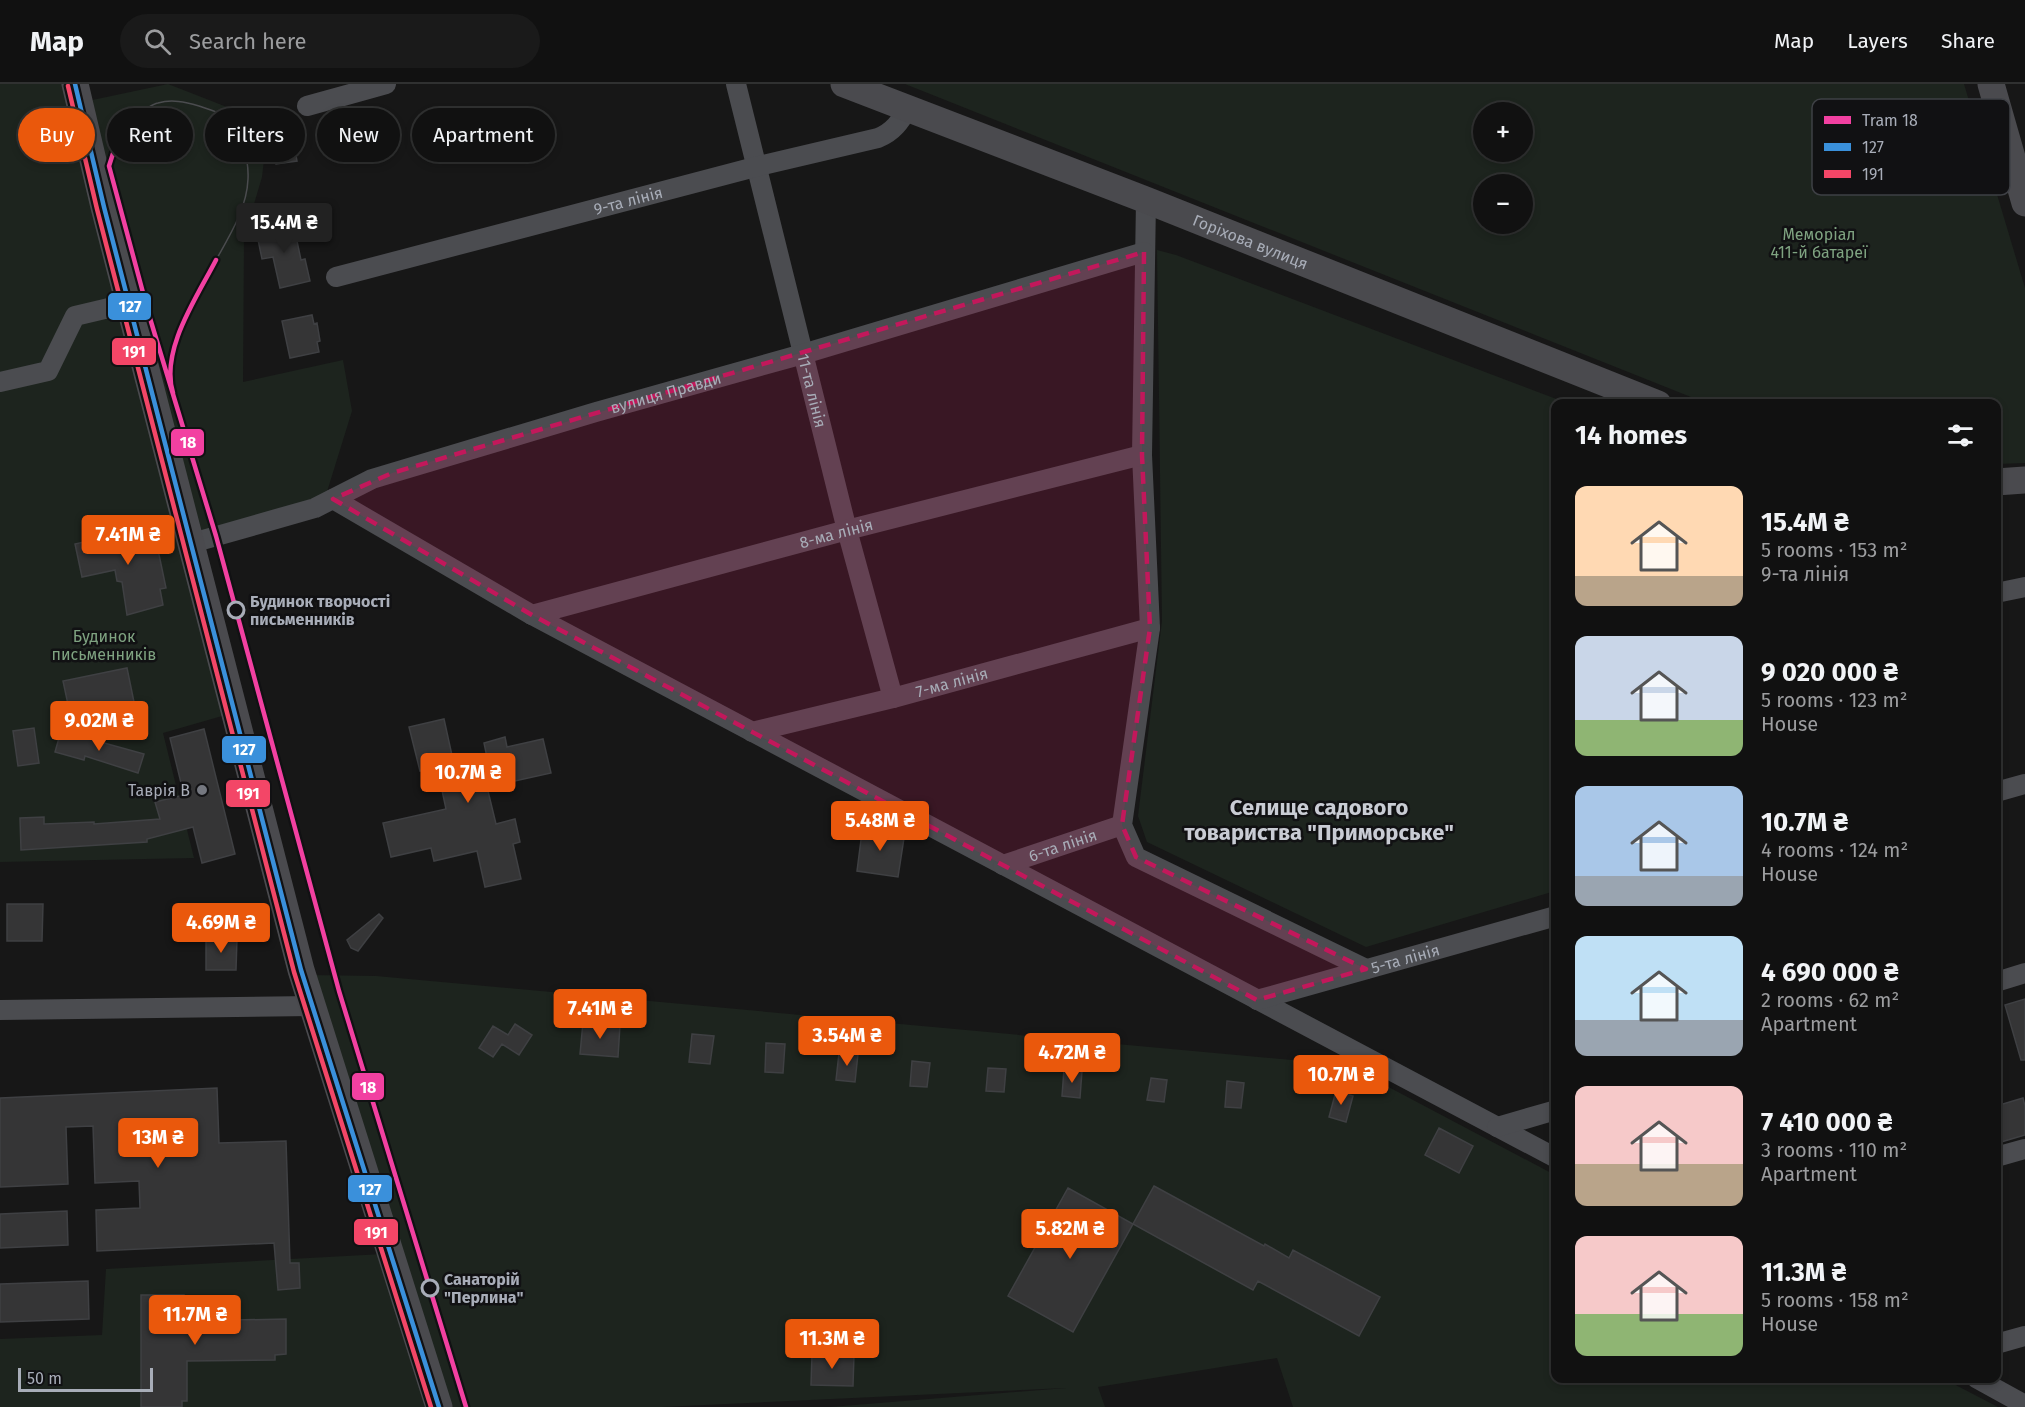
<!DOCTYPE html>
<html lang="en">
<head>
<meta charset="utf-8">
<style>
  body { margin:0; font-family:"Fira Sans",sans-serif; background:#1a1a1a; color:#f1f3f6; height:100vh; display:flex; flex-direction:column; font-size:22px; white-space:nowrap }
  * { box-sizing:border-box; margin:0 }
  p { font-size:20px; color:#9c9d9f }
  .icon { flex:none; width:33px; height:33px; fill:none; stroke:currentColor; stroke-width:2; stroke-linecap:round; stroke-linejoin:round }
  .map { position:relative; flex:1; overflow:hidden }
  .panel { position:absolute; left:1551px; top:315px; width:450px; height:984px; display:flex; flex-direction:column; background:#111; border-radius:12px; box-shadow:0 3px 9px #0003,0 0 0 2px #303131 }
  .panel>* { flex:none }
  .top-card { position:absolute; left:18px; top:24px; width:570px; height:54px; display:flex; gap:12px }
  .buttons { position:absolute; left:1473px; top:18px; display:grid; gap:12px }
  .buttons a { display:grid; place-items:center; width:60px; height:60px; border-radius:50%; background:#111; box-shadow:0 3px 9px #0003,0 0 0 2px #303131; font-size:30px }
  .scale { position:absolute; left:18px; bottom:15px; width:135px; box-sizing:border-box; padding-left:6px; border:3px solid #a8adb8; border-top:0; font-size:16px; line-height:21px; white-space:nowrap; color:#a8adb8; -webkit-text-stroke:4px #111113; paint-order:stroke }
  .price { position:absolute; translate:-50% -51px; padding:0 14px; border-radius:6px; background:#ea580c; color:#fff; font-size:20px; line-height:39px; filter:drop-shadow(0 2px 3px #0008) }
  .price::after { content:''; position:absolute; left:50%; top:36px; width:18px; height:14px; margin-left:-9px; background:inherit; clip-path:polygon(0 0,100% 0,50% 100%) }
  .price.current { background:#222; color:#fff }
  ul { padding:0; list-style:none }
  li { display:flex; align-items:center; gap:18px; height:150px; padding:0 24px }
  li span { display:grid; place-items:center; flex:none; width:168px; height:120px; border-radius:12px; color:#555 }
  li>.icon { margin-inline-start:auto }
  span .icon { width:72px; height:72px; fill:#fffc; stroke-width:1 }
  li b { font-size:26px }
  h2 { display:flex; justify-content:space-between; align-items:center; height:72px; padding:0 24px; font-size:26px }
  .chip { padding:0 21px; border-radius:27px; background:#111; box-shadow:0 3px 9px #0003,0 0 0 2px #303131; font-size:21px; line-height:54px }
  .chip.current { background:#ea580c; color:#fff }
  header { display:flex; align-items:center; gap:36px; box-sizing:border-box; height:84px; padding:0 30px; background:#111; border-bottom:2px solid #303131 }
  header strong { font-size:28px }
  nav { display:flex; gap:33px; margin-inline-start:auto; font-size:21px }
  .search { width:420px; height:54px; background:#1a1a1a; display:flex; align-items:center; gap:15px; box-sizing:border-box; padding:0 21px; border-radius:33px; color:#9c9d9f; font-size:22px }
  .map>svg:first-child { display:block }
</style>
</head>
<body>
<header>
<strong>Map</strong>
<div class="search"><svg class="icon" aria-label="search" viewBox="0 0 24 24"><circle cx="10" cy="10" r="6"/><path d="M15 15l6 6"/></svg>Search here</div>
<nav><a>Map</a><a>Layers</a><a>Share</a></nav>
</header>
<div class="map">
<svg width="2025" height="1323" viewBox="0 0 2025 1323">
  <rect width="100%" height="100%" fill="#171717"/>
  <path fill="#1d241e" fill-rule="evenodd" d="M0 0H67L229 630 163 649 194 774 0 778Z
    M168 0 255 34 266 59 262 93 244 154 243 298 343 276 352 327 326 411 197 451 83 18Z
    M905 0H1964L2025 204V379L1997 380 1996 320 1706 319ZM1484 28H1522V68H1484ZM1484 100H1522V140H1484Z
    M1157 166 1176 171 1567 319 1556 320 1555 807 1366 863 1147 758 1138 732 1162 537Z
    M308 891 376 892 1347 981 1555 1091 1556 1294 1944 1295 1998 1323H1293L1277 1274 1098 1303 1105 1323H830L1066 1304 662 1323H445Z
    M383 1170 431 1323H0V1255L102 1251 106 1185Z"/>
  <path fill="#353536" stroke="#3f4043" stroke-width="1.5" d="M290 39 297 77 276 80 269 42Z
    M293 138 301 176 305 175 310 197 280 204 273 173 262 175 256 146Z
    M312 231 314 240 317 239 320 257 317 258 319 268 290 274 282 237Z
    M153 442 166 504 160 505 163 521 127 531 122 498 117 497 115 486 82 493 75 460Z
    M127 584 134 618 70 630 63 597Z
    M444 635 455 685 488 678 484 659 505 653 507 663 543 655 551 689 487 703 496 740 515 735 520 758 513 760 521 795 485 803 477 767 434 777 431 764 391 773 383 739 446 725 437 683 420 687 409 643Z
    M34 644 39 679 18 682 13 647Z
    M204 645 235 770 202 779 193 743 147 755V758L21 766 20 734 44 733V740L94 738V740L160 735 155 718 184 711 170 654Z
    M61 647 144 670 138 689 85 672 84 676 55 668Z
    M870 738 887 741 886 751 904 754 898 793 857 787 862 748 868 749Z
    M7 820H43L42 857H7Z
    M379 830 383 834 358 867 351 864 347 856Z
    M206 855H237L236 886H206Z
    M2025 915V976H2021L2005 921Z
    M583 938 620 941 618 973 580 970Z
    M515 940 532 951 519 971 502 960 493 973 479 964 493 942 508 951Z
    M692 950 714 952 710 980 689 978Z
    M766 959 785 960 783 989 765 988Z
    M839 969 858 970 855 998 836 996Z
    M912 977 930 979 927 1003 910 1002Z
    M988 984 1006 985 1004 1008 986 1007Z
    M1064 985 1082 987 1080 1014 1062 1012Z
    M1151 994 1167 996 1164 1018 1147 1016Z
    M1227 997 1244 999 1241 1024 1225 1023Z
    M217 1004 219 1059 286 1057 290 1179H299L300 1204 278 1206 274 1159 97 1167 96 1126 140 1124 139 1097 95 1099 93 1042 66 1043 68 1100 0 1103V1014Z
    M1336 1007 1353 1012 1346 1038 1329 1033Z
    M2023 1014 2025 1022V1051L2001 1058 1996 1042V1022Z
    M1439 1044 1473 1062 1459 1089 1425 1071Z
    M1154 1102 1264 1162 1265 1160 1289 1174 1293 1166 1380 1213 1359 1252 1258 1197 1253 1206 1133 1140Z
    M1068 1104 1133 1140 1073 1248 1008 1212Z
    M67 1127 68 1161 0 1164V1130Z
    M88 1197 89 1235 0 1238V1200Z
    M141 1211H184V1237L286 1235V1270L275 1271V1276L187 1277V1317H182V1323H141Z
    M812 1270 854 1271 853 1302 811 1301Z"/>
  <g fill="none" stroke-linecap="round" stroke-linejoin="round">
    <g stroke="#4b4c50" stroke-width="20">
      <path id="s1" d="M736 0 847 446 893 614"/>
      <path d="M307 22 386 0"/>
      <path d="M1146 116 1142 371 1150 544 1122 741 1136 773 1366 885"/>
      <path id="s2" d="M336 193 755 83 878 54C893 48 900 38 908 24"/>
      <path d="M0 298 48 287 75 232 130 219"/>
      <path d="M333 415 532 531 1556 1074"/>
      <path id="s3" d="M192 459 315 424 372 395 392 389 596 328 803 270 1144 168"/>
      <path d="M1996 509 2025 503"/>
      <path id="s4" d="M532 531 847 446 1142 371"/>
      <path id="s5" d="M752 648 893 614 1150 544"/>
      <path d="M1996 708 2025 700"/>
      <path id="s6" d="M1003 781 1122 741"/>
      <path d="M1996 898 2025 889"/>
      <path id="s7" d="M1257 916 1556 832"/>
      <path d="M0 926 312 922"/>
      <path d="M1497 1043 1556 1026"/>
      <path d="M1996 1073 2025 1065"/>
      <path d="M1996 1260 2025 1252"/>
      <path d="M1976 1294 2025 1321"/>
    </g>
    <g stroke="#4a4a4e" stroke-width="27">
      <path d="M75 0 104 123 301 886 439 1323"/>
      <path id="s8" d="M844 0 1146 116 1658 320"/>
      <path d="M1991 0 2025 119"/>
      <path d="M1996 398 2025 396"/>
    </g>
    <path stroke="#4b4c4f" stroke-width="1.5" d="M128 39C136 33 148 21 158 19 172 15 185 18 199 22 207 25 217 27 224 32 241 46 249 74 248 95 247 124 230 151 216 176"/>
    <g stroke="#111113" stroke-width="9">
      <path id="bus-1" d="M75 0 104 123 301 886 439 1323"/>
    </g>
    <g stroke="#111113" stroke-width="9">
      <path id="bus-2" d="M68 2 97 125 294 888 431 1323"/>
    </g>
    <use href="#bus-1" stroke="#3a90db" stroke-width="4.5"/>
    <use href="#bus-2" stroke="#f34667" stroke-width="4.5"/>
    <g stroke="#111113" stroke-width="9">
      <path id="tram-1" d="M128 39 117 57 109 82 149 231 216 452 339 907 466 1323
        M173 309C160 266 197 213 216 176"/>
    </g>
    <use href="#tram-1" stroke="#f240a1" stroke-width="4.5"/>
  </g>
  <path fill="#c2185b" fill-opacity="0.2" stroke="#c2185b" stroke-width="4.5" stroke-dasharray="12 8" stroke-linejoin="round" d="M1144 168 1142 371 1150 544 1122 741 1136 773 1366 885 1257 916 532 531 333 415 392 389Z"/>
  <g fill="#111113" stroke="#a8adb8" stroke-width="3">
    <circle cx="236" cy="526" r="8"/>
    <circle cx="430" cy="1204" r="8"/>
  </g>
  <circle fill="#757880" stroke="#111113" stroke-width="2" cx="202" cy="706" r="6"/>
  <g text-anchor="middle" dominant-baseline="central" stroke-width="5" stroke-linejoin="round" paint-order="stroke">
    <g font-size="16" fill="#a8adb8" stroke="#111113">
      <text stroke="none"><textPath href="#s2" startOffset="302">9-та лінія</textPath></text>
      <text stroke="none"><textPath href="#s8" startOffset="436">Горіхова вулиця</textPath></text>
      <text stroke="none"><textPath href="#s3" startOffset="498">вулиця Правди</textPath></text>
      <text stroke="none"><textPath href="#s1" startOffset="316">11-та лінія</textPath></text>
      <text stroke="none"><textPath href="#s4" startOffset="315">8-ма лінія</textPath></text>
      <text stroke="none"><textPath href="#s5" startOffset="206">7-ма лінія</textPath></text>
      <text stroke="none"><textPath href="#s6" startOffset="63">6-та лінія</textPath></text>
      <text stroke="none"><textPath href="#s7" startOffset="154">5-та лінія</textPath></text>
    </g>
    <g font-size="16" fill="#7fa381" stroke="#111113">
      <text x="1819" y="150">Меморіал<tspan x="1819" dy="18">411-й батареї</tspan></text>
      <text x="104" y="552">Будинок<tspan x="104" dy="18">письменників</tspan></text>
    </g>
    <g font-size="16" font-weight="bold" fill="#a8adb8" stroke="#111113" text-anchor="start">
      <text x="250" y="517">Будинок творчості<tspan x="250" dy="18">письменників</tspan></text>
      <text x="444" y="1195">Санаторій<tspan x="444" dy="18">"Перлина"</tspan></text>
    </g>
    <g font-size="16" fill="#a8adb8" stroke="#111113" text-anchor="end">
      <text x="190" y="706">Таврія В</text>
    </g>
    <g font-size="22" font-weight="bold" fill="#c9ccd4" stroke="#111113">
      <text x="1319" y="723">Селище садового<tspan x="1319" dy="25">товариства "Приморське"</tspan></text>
    </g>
  </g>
  <rect x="1812" y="15" width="198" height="96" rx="9" fill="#111113" stroke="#3e4045" stroke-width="1.5"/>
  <rect x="1824" y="32" width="27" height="8" fill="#f240a1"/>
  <rect x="1824" y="59" width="27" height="8" fill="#3a90db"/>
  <rect x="1824" y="86" width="27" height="8" fill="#f34667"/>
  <g font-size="16" fill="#a8adb8">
    <text x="1862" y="42">Tram 18</text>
    <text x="1862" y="69">127</text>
    <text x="1862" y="96">191</text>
  </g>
  <g stroke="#111113" stroke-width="2">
    <rect x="107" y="208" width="45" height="29" rx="6" fill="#3a90db"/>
    <rect x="111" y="253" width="46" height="29" rx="6" fill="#f34667"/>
    <rect x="170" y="344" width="35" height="29" rx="6" fill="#f240a1"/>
    <rect x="221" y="651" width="46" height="29" rx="6" fill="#3a90db"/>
    <rect x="225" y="695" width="46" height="29" rx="6" fill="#f34667"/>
    <rect x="351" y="988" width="34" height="29" rx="6" fill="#f240a1"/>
    <rect x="347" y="1090" width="46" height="29" rx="6" fill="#3a90db"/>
    <rect x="353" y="1134" width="46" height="28" rx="6" fill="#f34667"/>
  </g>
  <g font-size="16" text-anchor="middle" font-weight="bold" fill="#fff">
    <text x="130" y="228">127</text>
    <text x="134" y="273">191</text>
    <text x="188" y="364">18</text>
    <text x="244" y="671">127</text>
    <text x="248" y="715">191</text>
    <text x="368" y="1009">18</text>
    <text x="370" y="1111">127</text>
    <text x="376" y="1154">191</text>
  </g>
</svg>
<div class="buttons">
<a>+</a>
<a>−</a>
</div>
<div class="scale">50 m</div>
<b class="price current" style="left:284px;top:170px">15.4M ₴</b>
<b class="price" style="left:128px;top:482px">7.41M ₴</b>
<b class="price" style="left:99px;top:668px">9.02M ₴</b>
<b class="price" style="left:468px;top:720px">10.7M ₴</b>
<b class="price" style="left:880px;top:768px">5.48M ₴</b>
<b class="price" style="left:221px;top:870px">4.69M ₴</b>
<b class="price" style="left:600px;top:956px">7.41M ₴</b>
<b class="price" style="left:847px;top:983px">3.54M ₴</b>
<b class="price" style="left:1072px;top:1000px">4.72M ₴</b>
<b class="price" style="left:1341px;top:1022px">10.7M ₴</b>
<b class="price" style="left:158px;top:1085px">13M ₴</b>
<b class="price" style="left:1070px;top:1176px">5.82M ₴</b>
<b class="price" style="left:195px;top:1262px">11.7M ₴</b>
<b class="price" style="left:832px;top:1286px">11.3M ₴</b>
<div class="top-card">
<a class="chip current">Buy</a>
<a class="chip">Rent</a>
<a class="chip">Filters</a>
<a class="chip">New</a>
<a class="chip">Apartment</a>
</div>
<section class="panel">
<h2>14 homes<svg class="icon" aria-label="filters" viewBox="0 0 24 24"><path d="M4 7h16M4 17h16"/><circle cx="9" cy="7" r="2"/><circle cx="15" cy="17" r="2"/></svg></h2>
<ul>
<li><span style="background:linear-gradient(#ffd9b3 75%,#b9a48a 0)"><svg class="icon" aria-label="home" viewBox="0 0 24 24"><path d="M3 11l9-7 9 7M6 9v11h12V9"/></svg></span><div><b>15.4M ₴</b><p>5 rooms · 153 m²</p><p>9-та лінія</p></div></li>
<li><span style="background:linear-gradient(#c9d6e8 70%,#8fb573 0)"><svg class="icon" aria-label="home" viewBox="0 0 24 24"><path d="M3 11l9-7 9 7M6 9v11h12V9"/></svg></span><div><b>9 020 000 ₴</b><p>5 rooms · 123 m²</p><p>House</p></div></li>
<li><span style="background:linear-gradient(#a9c7e8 75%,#9aa5b1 0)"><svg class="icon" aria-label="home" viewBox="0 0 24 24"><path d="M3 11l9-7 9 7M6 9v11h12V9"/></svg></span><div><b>10.7M ₴</b><p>4 rooms · 124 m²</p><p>House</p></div></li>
<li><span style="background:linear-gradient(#bfe0f5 70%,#9aa5b1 0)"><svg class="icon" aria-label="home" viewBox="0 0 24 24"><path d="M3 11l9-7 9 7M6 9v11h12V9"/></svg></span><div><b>4 690 000 ₴</b><p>2 rooms · 62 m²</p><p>Apartment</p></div></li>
<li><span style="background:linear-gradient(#f6c9c9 65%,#b9a48a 0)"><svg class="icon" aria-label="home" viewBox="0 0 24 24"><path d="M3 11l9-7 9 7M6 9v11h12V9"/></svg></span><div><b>7 410 000 ₴</b><p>3 rooms · 110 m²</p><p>Apartment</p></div></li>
<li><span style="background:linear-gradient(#f6c9c9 65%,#8fb573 0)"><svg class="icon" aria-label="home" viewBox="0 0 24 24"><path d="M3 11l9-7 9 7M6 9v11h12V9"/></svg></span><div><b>11.3M ₴</b><p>5 rooms · 158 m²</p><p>House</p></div></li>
</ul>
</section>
</div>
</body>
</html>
